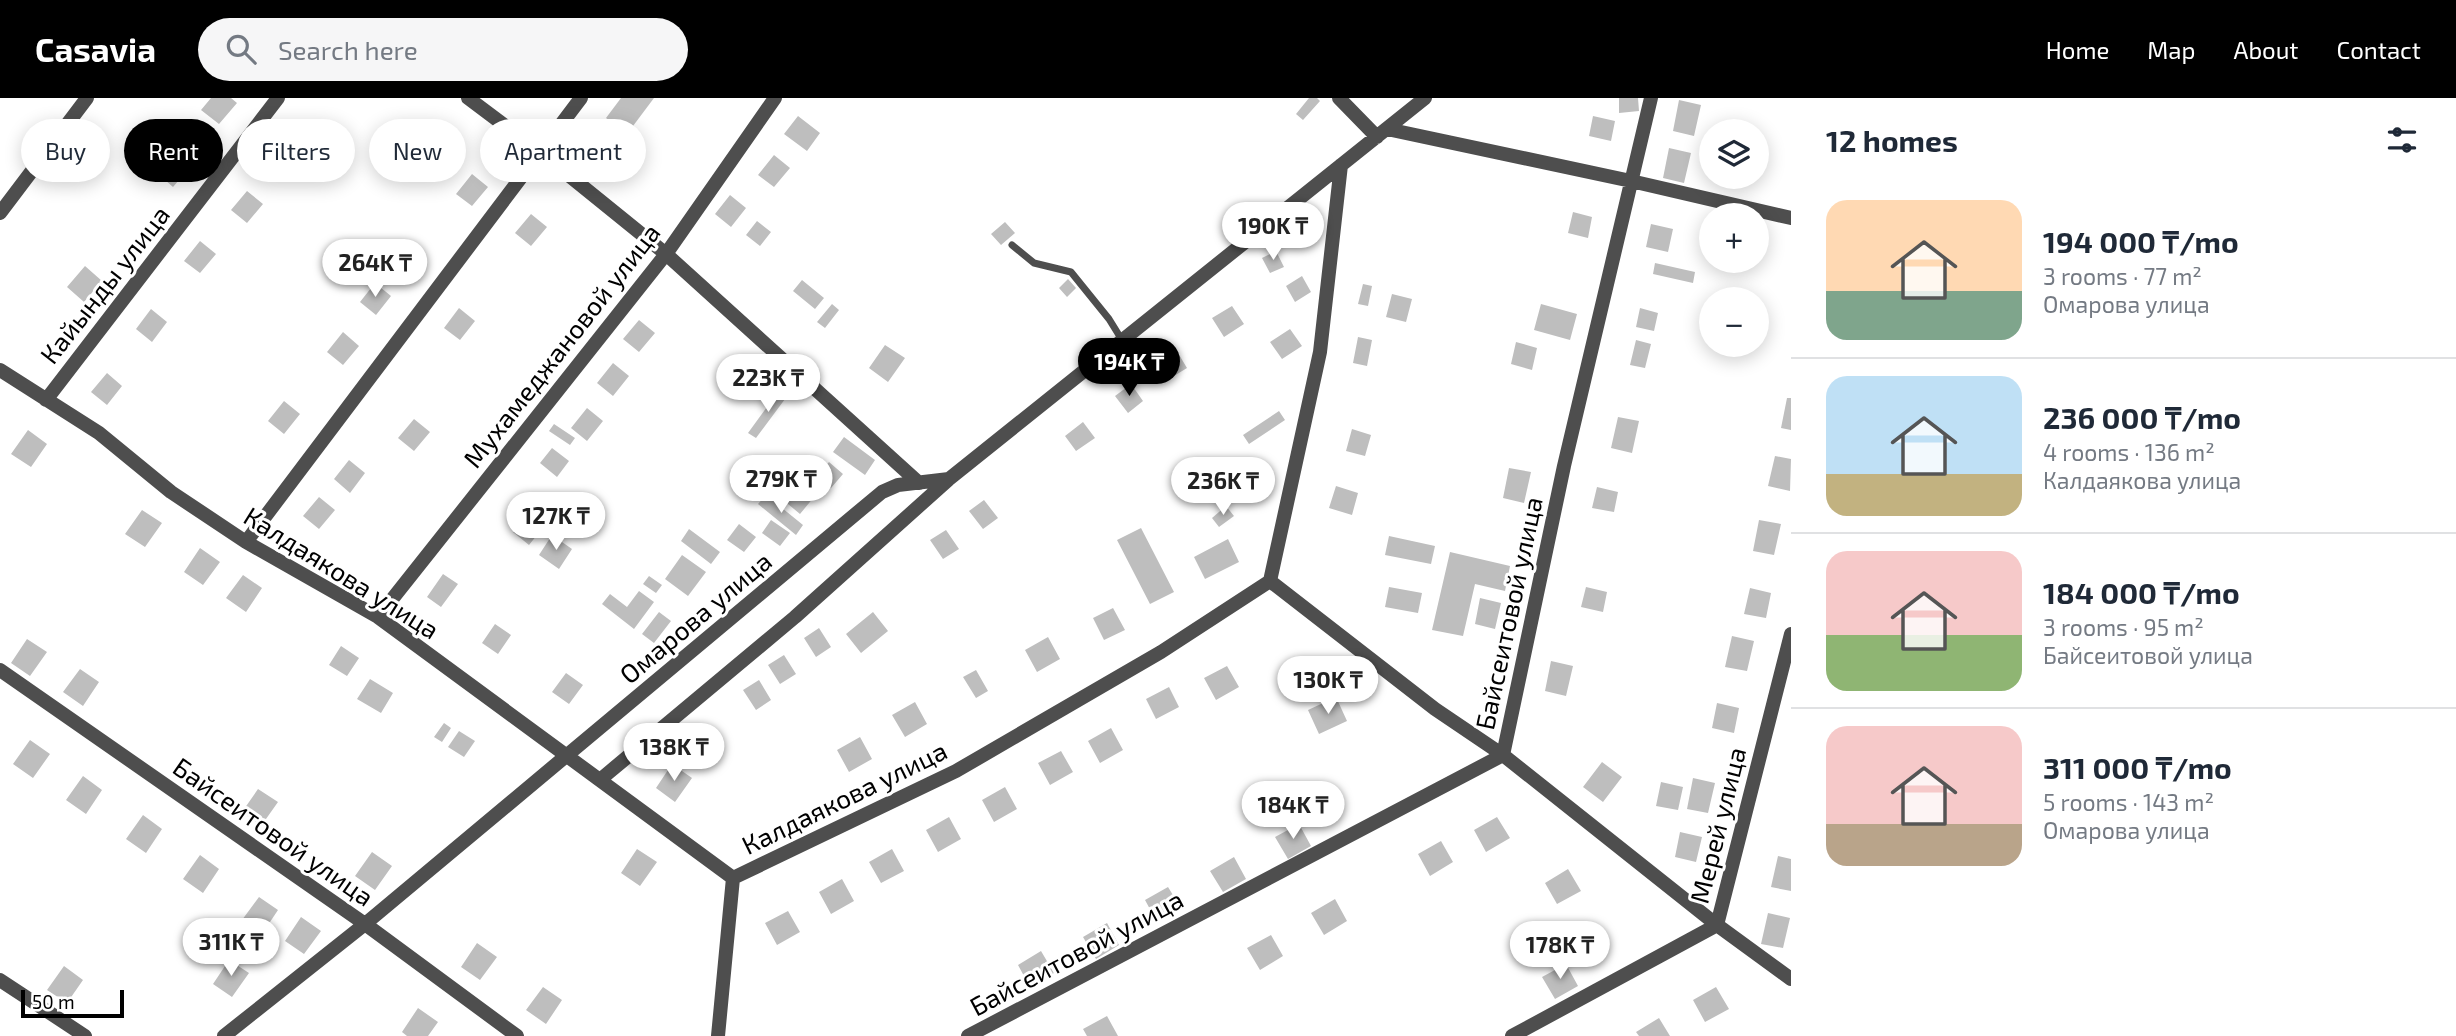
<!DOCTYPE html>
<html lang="en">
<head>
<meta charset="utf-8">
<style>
  body { margin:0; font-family:"Exo 2",sans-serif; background:#f6f6f7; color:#1f2937; height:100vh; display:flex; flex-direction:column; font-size:26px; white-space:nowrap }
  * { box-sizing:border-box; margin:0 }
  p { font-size:23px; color:#747a83 }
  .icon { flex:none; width:38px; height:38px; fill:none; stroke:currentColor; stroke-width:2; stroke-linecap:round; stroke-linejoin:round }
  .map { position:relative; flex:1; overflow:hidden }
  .side { display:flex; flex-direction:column; background:#fff; width:665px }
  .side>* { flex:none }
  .top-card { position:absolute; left:21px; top:21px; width:665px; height:63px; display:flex; gap:14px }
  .controls { position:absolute; left:1699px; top:21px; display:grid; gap:14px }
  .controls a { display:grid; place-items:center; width:70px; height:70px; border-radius:50%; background:#fff; box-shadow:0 4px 18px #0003; font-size:35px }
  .scale { position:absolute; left:21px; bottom:18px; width:103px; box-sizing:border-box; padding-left:7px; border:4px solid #000; border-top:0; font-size:19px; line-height:24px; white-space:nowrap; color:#000; -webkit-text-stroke:5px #fff; paint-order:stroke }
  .price { position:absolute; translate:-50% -60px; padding:0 16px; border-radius:24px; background:#fff; color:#222; font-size:23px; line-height:46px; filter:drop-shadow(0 2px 4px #0008) }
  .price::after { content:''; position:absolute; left:50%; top:42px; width:21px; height:16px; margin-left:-10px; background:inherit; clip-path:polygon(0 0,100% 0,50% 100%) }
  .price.current { background:#000; color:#fff }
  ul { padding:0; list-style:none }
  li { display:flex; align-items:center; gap:21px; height:175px; padding:0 35px }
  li+li { border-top:2px solid #e0e1e3 }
  li span { display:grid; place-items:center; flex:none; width:196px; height:140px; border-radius:21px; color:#555 }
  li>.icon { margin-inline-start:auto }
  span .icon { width:84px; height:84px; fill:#fffc; stroke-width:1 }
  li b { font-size:30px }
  h2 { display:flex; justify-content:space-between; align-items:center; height:84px; padding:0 35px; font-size:30px }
  .pill { padding:0 24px; border-radius:32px; background:#fff; box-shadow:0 4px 18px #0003; font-size:24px; line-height:63px }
  .pill.current { background:#000; color:#fff }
  header { display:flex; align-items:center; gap:42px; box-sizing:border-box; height:98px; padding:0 35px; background:#000; color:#fff }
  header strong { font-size:33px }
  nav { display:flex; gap:38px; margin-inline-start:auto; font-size:24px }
  .search { width:490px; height:63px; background:#f6f6f7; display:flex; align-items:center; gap:18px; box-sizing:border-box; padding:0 24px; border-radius:38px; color:#747a83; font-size:26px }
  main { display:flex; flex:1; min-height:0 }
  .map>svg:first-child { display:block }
</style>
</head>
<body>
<header>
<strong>Casavia</strong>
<div class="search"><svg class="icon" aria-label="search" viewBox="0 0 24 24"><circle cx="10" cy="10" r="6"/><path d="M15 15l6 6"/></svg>Search here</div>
<nav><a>Home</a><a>Map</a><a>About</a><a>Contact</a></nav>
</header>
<main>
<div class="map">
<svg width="1791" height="938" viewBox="0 0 1791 938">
  <rect width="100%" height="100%" fill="#fff"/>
  <path fill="#bebebe" d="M211 0H231L237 5 219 26 201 12Z
    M621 0H654L627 36 606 20Z
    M1309 0H1317L1320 3 1303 22 1296 16Z
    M1619 0H1638L1639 13 1619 15Z
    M1679 2 1701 7 1694 38 1673 33Z
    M798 18 820 35 807 53 784 36Z
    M1593 18 1615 23 1611 43 1589 38Z
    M295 34 311 47 295 67 279 53Z
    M1669 50 1691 55 1684 85 1663 80Z
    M174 53 191 68 173 89 156 74Z
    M774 57 790 70 774 89 758 77Z
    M472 76 488 89 472 108 456 96Z
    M247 93 263 106 247 125 231 112Z
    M730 97 746 110 731 129 715 116Z
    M1573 114 1592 119 1588 140 1568 135Z
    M531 116 547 129 531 148 515 135Z
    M757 123 771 134 760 148 746 137Z
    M1005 124 1015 135 1001 147 991 136Z
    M1651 126 1673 131 1668 154 1646 149Z
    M200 143 216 156 200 175 184 163Z
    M1276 153 1284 169 1270 175 1262 160Z
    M1655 165 1695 174 1693 185 1653 176Z
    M85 168 102 183 84 204 67 189Z
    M1302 178 1311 194 1295 204 1286 188Z
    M1068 181 1076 190 1067 199 1059 190Z
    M802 182 824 200 815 211 793 193Z
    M375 185 391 198 376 217 360 204Z
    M1363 186 1372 188 1368 208 1358 206Z
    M1392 196 1412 201 1406 224 1386 219Z
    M832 206 839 212 825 230 817 224Z
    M1541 206 1577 216 1570 242 1534 232Z
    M1232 208 1244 226 1224 239 1212 220Z
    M459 210 475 223 460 242 444 230Z
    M1640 210 1658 215 1654 233 1636 229Z
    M151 211 167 224 152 244 136 231Z
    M639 222 655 235 639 254 623 241Z
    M1290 231 1302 248 1282 261 1270 244Z
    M343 234 359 248 343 267 327 254Z
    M1358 239 1372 242 1367 268 1353 265Z
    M1636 242 1651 246 1645 270 1630 267Z
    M1516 244 1537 250 1532 272 1511 266Z
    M885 247 905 260 888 284 869 270Z
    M1175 250 1187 270 1169 281 1157 262Z
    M613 265 629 278 613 298 597 285Z
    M107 275 122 288 107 307 91 294Z
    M1131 286 1143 303 1128 315 1115 298Z
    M780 291 788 297 756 340 748 335Z
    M1787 300H1791V332L1781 330Z
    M284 303 300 316 284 336 268 323Z
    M587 310 603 323 587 343 571 330Z
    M1279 313 1285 322 1249 346 1243 337Z
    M1618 319 1639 323 1632 355 1611 350Z
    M414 321 430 334 414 353 398 340Z
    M1083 324 1095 340 1076 353 1065 338Z
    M554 326 575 340 570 347 549 333Z
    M1352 331 1371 337 1365 358 1346 353Z
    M28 332 47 346 31 369 11 356Z
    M844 339 875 362 865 377 833 354Z
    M552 350 569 363 557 379 540 365Z
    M1775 358 1791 361 1790 393 1768 388Z
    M1227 361 1238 382 1219 392 1208 372Z
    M349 362 365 375 350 395 334 381Z
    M829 364 843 376 831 390 817 378Z
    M1509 370 1531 374 1524 405 1503 400Z
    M796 384 814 399 800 416 782 401Z
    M1336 388 1358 395 1352 417 1329 410Z
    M1597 389 1618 394 1614 414 1592 410Z
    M766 397 803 427 796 437 758 406Z
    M319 399 335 412 319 431 303 418Z
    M984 402 998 420 983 431 969 413Z
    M1226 408 1234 418 1219 429 1212 420Z
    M142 412 162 425 145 449 125 436Z
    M529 414 545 427 529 447 513 434Z
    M771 422 790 435 780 448 762 435Z
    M1759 422 1781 426 1774 457 1753 453Z
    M739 426 756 439 744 454 727 442Z
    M1141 430 1174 494 1150 506 1117 442Z
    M689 431 720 454 711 466 681 443Z
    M946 432 959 451 943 461 930 442Z
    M552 437 572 451 559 471 539 457Z
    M1389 438 1435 448 1431 466 1385 457Z
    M1228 441 1239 464 1205 481 1194 459Z
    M200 450 220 464 203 487 184 474Z
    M1450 454 1510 468 1505 493 1475 486 1463 538 1432 532Z
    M682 457 706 474 688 498 665 481Z
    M443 476 458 486 441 509 427 499Z
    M243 477 262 490 246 514 226 500Z
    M649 478 662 487 656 495 643 486Z
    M1389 489 1422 495 1418 515 1385 509Z
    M1586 489 1607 494 1603 514 1581 509Z
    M1750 490 1771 495 1766 520 1744 516Z
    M639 493 654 504 634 531 602 506 610 496 627 509Z
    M1480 500 1501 505 1495 531 1475 526Z
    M1113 510 1125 532 1104 542 1093 520Z
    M659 514 671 523 654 545 642 536Z
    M873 514 888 533 861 555 846 536Z
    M495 526 511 537 498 556 482 545Z
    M819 530 831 549 816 559 804 540Z
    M1732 538 1754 543 1747 573 1725 569Z
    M1048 539 1060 561 1037 574 1025 552Z
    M27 541 47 554 30 578 11 565Z
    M341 548 359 560 347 578 329 567Z
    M784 557 796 576 780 586 768 567Z
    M1551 563 1573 568 1566 598 1545 593Z
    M1227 568 1239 589 1216 602 1204 580Z
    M80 571 99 584 83 608 63 594Z
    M976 572 988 593 976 600 963 579Z
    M566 575 583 587 569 606 552 594Z
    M370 581 393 595 381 615 357 601Z
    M759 582 771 602 756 612 743 592Z
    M1169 589 1179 609 1156 621 1146 601Z
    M1336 599 1347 623 1319 636 1308 612Z
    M915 604 927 626 905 639 892 617Z
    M1717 605 1739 610 1734 635 1712 630Z
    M444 625 451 630 442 644 434 639Z
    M1111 630 1123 652 1100 665 1088 643Z
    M459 633 475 643 464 659 448 649Z
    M860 639 872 661 849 674 837 652Z
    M30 642 50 656 33 680 13 666Z
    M1061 653 1073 674 1050 687 1038 665Z
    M1602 664 1622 679 1603 704 1583 689Z
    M672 666 692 680 675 704 656 690Z
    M83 678 102 692 86 716 66 702Z
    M1693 680 1715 685 1708 715 1687 711Z
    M1661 684 1683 689 1678 712 1656 708Z
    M1005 689 1017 711 994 724 982 702Z
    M258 691 278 704 261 728 242 714Z
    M143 717 162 731 146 755 126 741Z
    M949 719 961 741 938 754 926 732Z
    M1497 719 1510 740 1486 754 1474 732Z
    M1299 726 1311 748 1288 761 1275 739Z
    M1680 734 1702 739 1696 764 1675 759Z
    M1441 743 1453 764 1430 778 1418 756Z
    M637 751 657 764 640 788 621 775Z
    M892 751 904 773 881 785 869 764Z
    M372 754 392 768 375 792 355 778Z
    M200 757 219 771 203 795 183 781Z
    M1778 758 1791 761V793L1771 789Z
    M1234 759 1246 781 1223 794 1210 773Z
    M1568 771 1581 793 1557 806 1545 785Z
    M842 781 854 803 831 816 819 794Z
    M1168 789 1181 810 1157 824 1145 802Z
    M259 799 278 812 262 836 242 822Z
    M1335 801 1347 823 1324 837 1311 815Z
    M788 813 800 834 777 847 765 825Z
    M1768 815 1790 820 1783 850 1761 846Z
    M301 819 321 833 304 856 285 843Z
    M1107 825 1119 847 1096 861 1083 839Z
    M1271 837 1283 858 1260 872 1247 850Z
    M477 845 497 859 480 882 461 869Z
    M1041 853 1054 875 1030 889 1018 867Z
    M229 862 249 875 232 899 213 886Z
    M1566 866 1578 888 1555 901 1542 879Z
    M64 868 83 882 67 905 47 892Z
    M543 889 562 902 546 926 526 912Z
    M1716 889 1729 911 1705 924 1693 902Z
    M418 910 438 924 428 938H407L402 934Z
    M1107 918 1118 938H1087L1083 931Z
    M1659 920 1670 938H1639L1636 934Z"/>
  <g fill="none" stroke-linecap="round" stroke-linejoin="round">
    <path stroke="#4e4e4e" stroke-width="7" d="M1012 147 1034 165 1071 174 1109 221 1122 242"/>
    <path stroke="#4e4e4e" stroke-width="14" d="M468 0 540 54 666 156 919 385
      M1339 0 1377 39
      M1387 31 1631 83 1791 120
      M0 115 87 0
      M0 272 99 335 171 394 246 444 378 519 733 780 956 673 1161 554 1270 483 1320 254 1341 67
      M46 302 278 0
      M246 444 581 0
      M1270 483 1435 611 1503 657 1717 827 1791 881
      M378 519 666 156 775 0
      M0 572 365 826 517 938
      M601 681 795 519 948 382
      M0 882 85 938
      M224 938 365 826 882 394 898 387 949 381 1425 0
      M718 938 733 780
      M968 938 1503 657 1564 368 1651 0
      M1512 938 1717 827 1791 536"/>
  </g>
  <g text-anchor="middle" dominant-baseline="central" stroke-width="6" stroke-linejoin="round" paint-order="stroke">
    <g font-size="26" fill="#000" stroke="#fff">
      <text transform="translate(104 186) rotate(-52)">Кайынды улица</text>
      <text transform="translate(561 247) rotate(-52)">Мухамеджановой улица</text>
      <text transform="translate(342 474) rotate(32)">Калдаякова улица</text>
      <text transform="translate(1508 515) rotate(-78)">Байсеитовой улица</text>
      <text transform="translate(695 519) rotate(-40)">Омарова улица</text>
      <text transform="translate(844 699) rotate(-26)">Калдаякова улица</text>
      <text transform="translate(1717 727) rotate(-76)">Мерей улица</text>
      <text transform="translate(274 733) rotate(35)">Байсеитовой улица</text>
      <text transform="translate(1076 854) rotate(-28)">Байсеитовой улица</text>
    </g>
  </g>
</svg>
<div class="controls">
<a><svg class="icon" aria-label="layers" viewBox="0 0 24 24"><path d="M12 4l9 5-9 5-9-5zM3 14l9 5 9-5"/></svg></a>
<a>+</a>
<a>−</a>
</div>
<div class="scale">50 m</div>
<b class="price" style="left:1273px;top:164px">190K ₸</b>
<b class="price" style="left:375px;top:201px">264K ₸</b>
<b class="price current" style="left:1129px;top:300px">194K ₸</b>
<b class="price" style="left:768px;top:316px">223K ₸</b>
<b class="price" style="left:781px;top:417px">279K ₸</b>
<b class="price" style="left:1223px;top:419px">236K ₸</b>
<b class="price" style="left:556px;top:454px">127K ₸</b>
<b class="price" style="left:1328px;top:618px">130K ₸</b>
<b class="price" style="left:674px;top:685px">138K ₸</b>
<b class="price" style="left:1293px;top:743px">184K ₸</b>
<b class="price" style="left:231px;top:880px">311K ₸</b>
<b class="price" style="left:1560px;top:883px">178K ₸</b>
<div class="top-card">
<a class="pill">Buy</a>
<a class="pill current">Rent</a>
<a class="pill">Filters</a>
<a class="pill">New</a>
<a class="pill">Apartment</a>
</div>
</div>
<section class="side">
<h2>12 homes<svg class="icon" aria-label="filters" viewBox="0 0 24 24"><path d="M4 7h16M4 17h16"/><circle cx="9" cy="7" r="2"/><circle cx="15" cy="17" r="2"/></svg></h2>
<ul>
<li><span style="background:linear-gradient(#ffd9b3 65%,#7fa58c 0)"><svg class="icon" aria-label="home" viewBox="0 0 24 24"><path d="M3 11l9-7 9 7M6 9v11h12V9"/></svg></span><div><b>194 000 ₸/mo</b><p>3 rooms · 77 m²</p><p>Омарова улица</p></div></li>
<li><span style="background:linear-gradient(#bfe0f5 70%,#c2b280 0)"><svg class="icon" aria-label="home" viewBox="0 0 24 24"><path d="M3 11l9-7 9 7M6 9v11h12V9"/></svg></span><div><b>236 000 ₸/mo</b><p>4 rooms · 136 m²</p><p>Калдаякова улица</p></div></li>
<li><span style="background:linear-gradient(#f6c9c9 60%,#8fb573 0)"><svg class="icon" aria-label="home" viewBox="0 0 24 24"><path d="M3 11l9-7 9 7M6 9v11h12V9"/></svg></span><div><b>184 000 ₸/mo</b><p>3 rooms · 95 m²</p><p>Байсеитовой улица</p></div></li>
<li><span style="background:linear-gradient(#f6c9c9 70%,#b9a48a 0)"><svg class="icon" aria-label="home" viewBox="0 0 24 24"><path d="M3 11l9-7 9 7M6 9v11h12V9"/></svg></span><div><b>311 000 ₸/mo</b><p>5 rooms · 143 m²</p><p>Омарова улица</p></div></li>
</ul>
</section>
</main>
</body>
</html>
